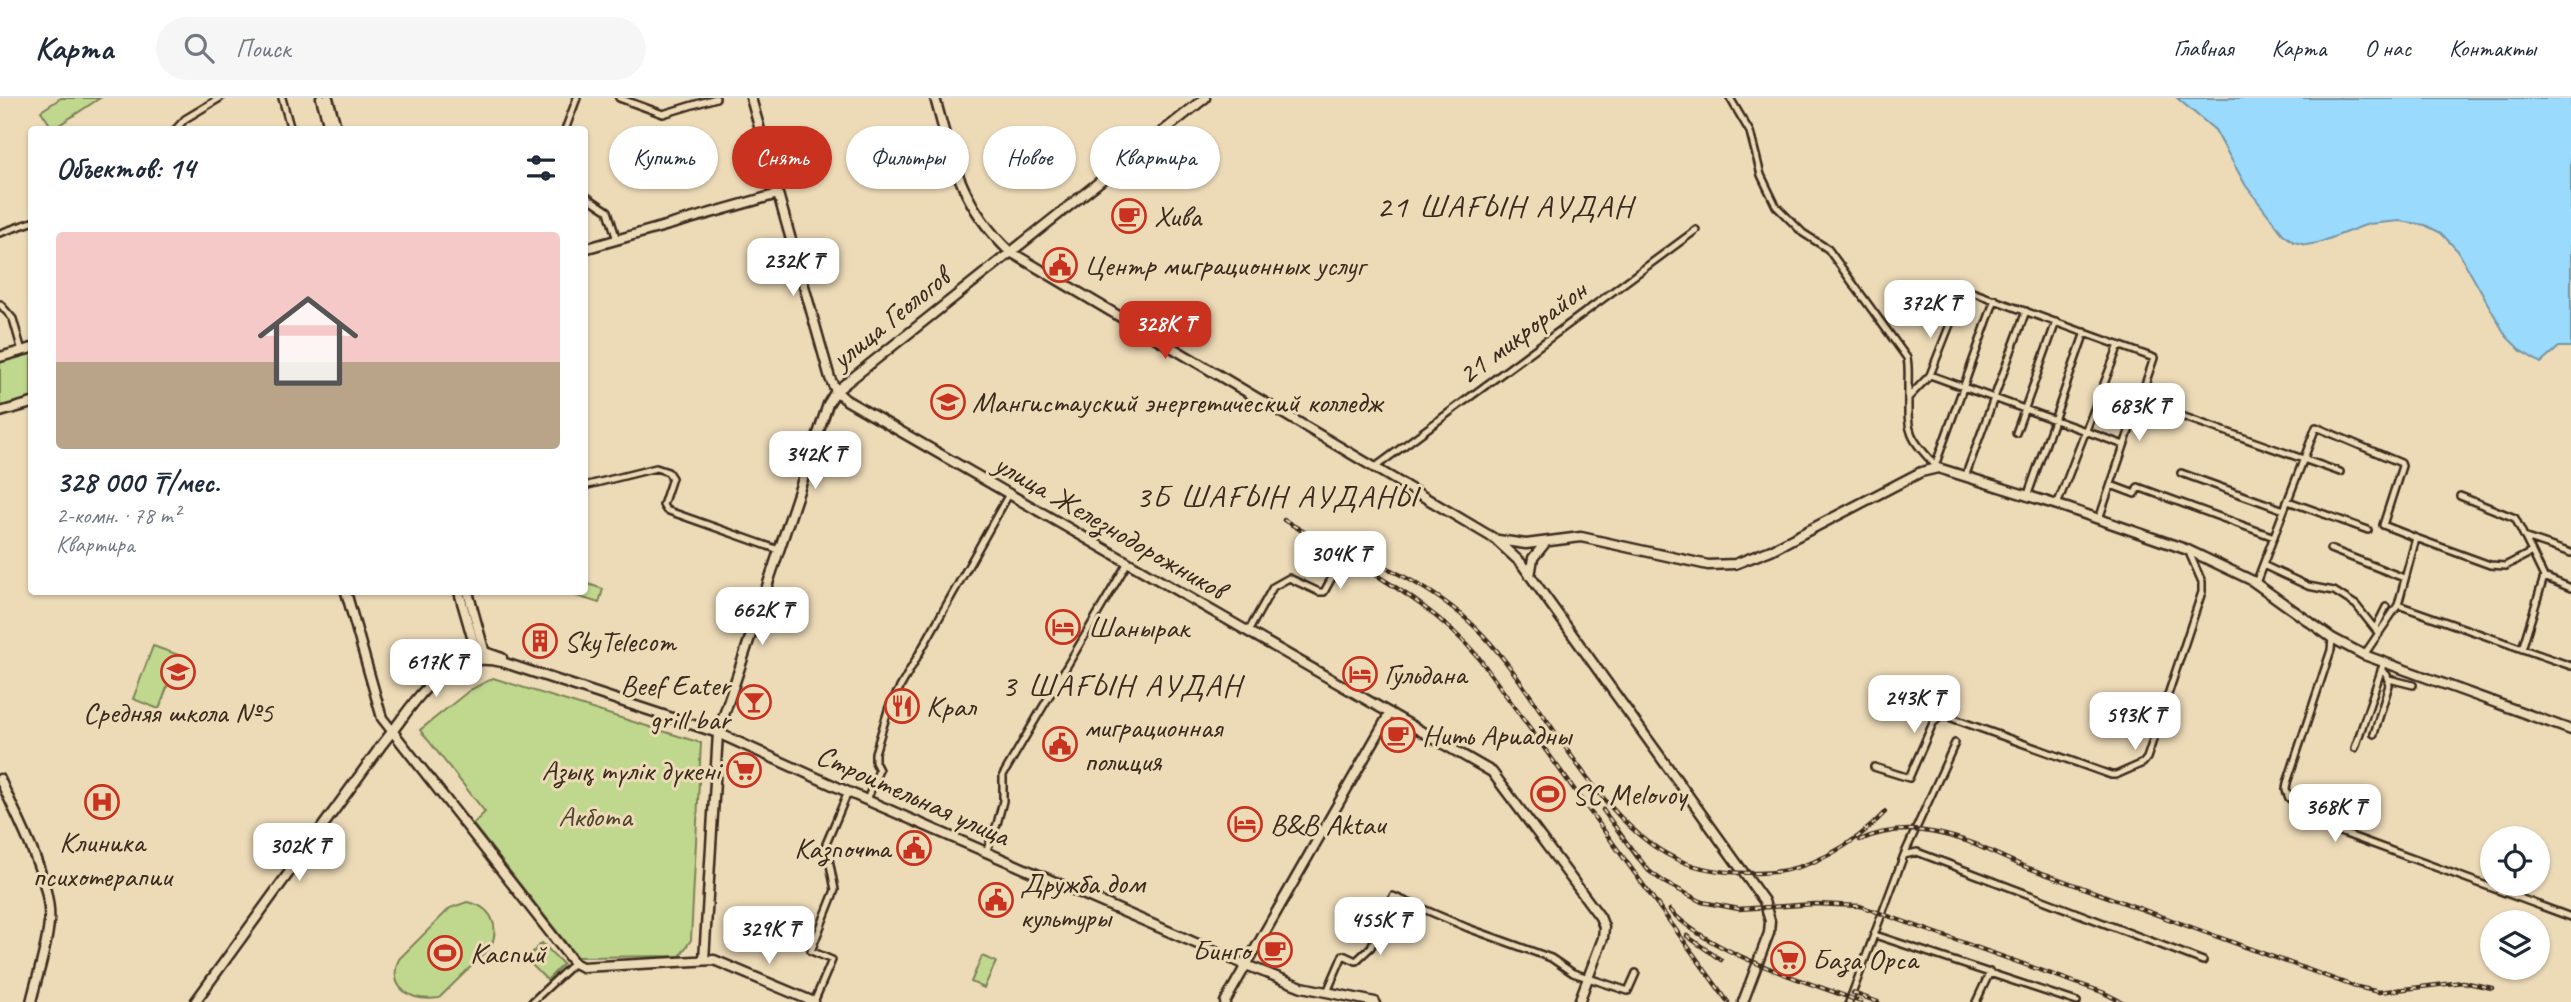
<!DOCTYPE html>
<html lang="ru">
<head>
<meta charset="utf-8">
<style>
  body { margin:0; font-family:Caveat,sans-serif; background:#f6f6f7; color:#1f2937; height:100vh; display:flex; flex-direction:column; font-size:26px; white-space:nowrap }
  * { box-sizing:border-box; margin:0 }
  p { font-size:23px; color:#747a83 }
  .icon { flex:none; width:38px; height:38px; fill:none; stroke:currentColor; stroke-width:2; stroke-linecap:round; stroke-linejoin:round }
  .map { position:relative; flex:1; overflow:hidden }
  .sheet { position:absolute; left:28px; top:28px; width:560px; height:469px; display:flex; flex-direction:column; background:#fff; border-radius:7px; box-shadow:0 2px 5px #0004 }
  .sheet>* { flex:none }
  .guide { position:absolute; left:609px; top:28px; width:665px; height:63px; display:flex; gap:14px }
  .controls { position:absolute; left:2480px; top:728px; display:grid; gap:14px }
  .controls a { display:grid; place-items:center; width:70px; height:70px; border-radius:50%; background:#fff; box-shadow:0 2px 5px #0004; font-size:35px }
  .price { position:absolute; translate:-50% -60px; padding:0 16px; border-radius:14px; background:#fff; color:#222; font-size:23px; line-height:46px; filter:drop-shadow(0 2px 4px #0008) }
  .price::after { content:''; position:absolute; left:50%; top:42px; width:21px; height:16px; margin-left:-10px; background:inherit; clip-path:polygon(0 0,100% 0,50% 100%) }
  .price.on { background:#c8321e; color:#fff }
  ul { padding:0; list-style:none }
  li { display:grid; align-content:center; gap:14px; height:371px; padding:0 28px }
  li+li { border-top:2px solid #e0e1e3 }
  li span { display:grid; place-items:center; height:217px; border-radius:7px; color:#555 }
  li>.icon { margin-inline-start:auto }
  span .icon { width:126px; height:126px; fill:#fffc; stroke-width:1 }
  li b { font-size:30px }
  h2 { display:flex; justify-content:space-between; align-items:center; height:84px; padding:0 28px; font-size:30px }
  .pill { padding:0 24px; border-radius:32px; background:#fff; box-shadow:0 2px 5px #0004; font-size:24px; line-height:63px }
  .pill.on { background:#c8321e; color:#fff }
  header { display:flex; align-items:center; gap:42px; box-sizing:border-box; height:98px; padding:0 35px; background:#fff; border-bottom:2px solid #e0e1e3 }
  header strong { font-size:33px }
  nav { display:flex; gap:38px; margin-inline-start:auto; font-size:24px }
  .search { width:490px; height:63px; background:#f6f6f7; display:flex; align-items:center; gap:18px; box-sizing:border-box; padding:0 24px; border-radius:38px; color:#747a83; font-size:26px }
  .map>svg:first-child { display:block }
</style>
</head>
<body>
<header>
<strong>Карта</strong>
<div class="search"><svg class="icon" aria-label="search" viewBox="0 0 24 24"><circle cx="10" cy="10" r="6"/><path d="M15 15l6 6"/></svg>Поиск</div>
<nav><a>Главная</a><a>Карта</a><a>О нас</a><a>Контакты</a></nav>
</header>
<div class="map">
<svg width="2571" height="904" viewBox="0 0 2571 904">
  <rect width="100%" height="100%" fill="#eddbb8"/>
  <filter id="ink" filterUnits="userSpaceOnUse"><feTurbulence type="fractalNoise" baseFrequency=".0143" numOctaves="2"/><feDisplacementMap in="SourceGraphic" scale="14" xChannelSelector="R" yChannelSelector="G"/><feConvolveMatrix kernelMatrix="1 2 1 2 8 2 1 2 1" color-interpolation-filters="sRGB"/></filter>
  <g filter="url(#ink)">
    <path fill="#bfd88e" stroke="#7d8156" stroke-width="2" d="M61 0H100L53 31 41 13Z
      M31 253V301L0 310V261Z
      M585 485 603 491 599 505 570 496 571 494H584Z
      M153 548 179 557 159 611 133 601Z
      M493 580 701 645 691 842 680 858 577 859 473 726 485 714 420 632 470 592Z
      M467 804C491 808 501 828 490 850L439 900C410 904 387 890 399 861L450 810Z
      M542 845 563 866 547 882 526 861Z
      M982 858 996 864 984 890 971 884Z"/>
    <path fill="#9adafc" stroke="#7494a3" stroke-width="2" d="M2177 0H2571V249H2559L2541 265 2521 253 2506 238 2458 153 2441 135 2425 127 2400 123 2368 126 2318 145 2306 147 2294 144 2283 136 2246 88 2215 32Z"/>
    <g fill="none" stroke-linecap="round" stroke-linejoin="round">
      <g stroke="#3b2a1e" stroke-width="10">
        <path id="street" d="M282 0 291 32
          M619 0 663 16 716 0
          M1730 0 1750 34 1761 77 1776 108 1803 135 1828 151 1907 260C1909 270 1908 279 1908 289 1908 334 1905 336 1938 370
          M175 32 185 21 220 0
          M565 32 577 0
          M584 97 608 113 617 142
          M0 135 32 124
          M0 206 13 221 22 253
          M1930 277 2124 347
          M1908 300 1930 277 1964 191 2154 260 2099 421
          M2139 303 2340 374
          M2016 335 2056 224
          M1935 368 1995 201
          M1374 370 1696 132
          M2181 375 2284 412
          M1965 379 2026 213
          M2111 387 2135 396 2138 389 2274 439
          M584 388 656 370 668 374 672 380 663 407 666 412 779 452
          M2027 399 2085 234
          M2288 403 2368 432
          M2057 407 2119 247
          M2526 440 2571 455
          M2330 451 2404 480
          M2263 467 2308 488 2334 493 2356 507 2379 536
          M2544 479 2571 490
          M2256 485 2316 329 2401 365 2402 368 2383 427 2416 440
          M2398 507 2571 568
          M2375 531 2386 509
          M1248 534 1273 489 1289 480 1319 494H1324L1335 474 1314 460
          M2332 540 2331 552 2287 685 2286 692 2289 700 2340 734 2571 819
          M2522 551 2544 479 2532 454
          M2364 557 2398 507 2416 440 2490 467 2505 468 2532 454 2515 420 2460 398
          M2389 581 2413 587
          M2374 636 2389 587 2387 577 2381 572
          M2355 650 2384 564
          M1874 669 1909 680 1933 625 1940 619 1946 618 2111 677H2116L2143 665 2147 660 2202 494V484L2188 452
          M867 702 879 672 875 664V655L889 609 1009 396
          M986 754 997 726 1003 703V677L1128 464
          M1904 757 1955 645
          M1875 837 2077 904
          M1327 894 1343 857 1356 863 1371 849 1393 798 1468 830 1551 860 1573 875 1628 893 1636 875
          M532 904 574 865
          M814 904 832 862 811 853 835 792 826 746 848 694
          M1849 904 1904 757 1917 754 2203 863
          M1976 904 1990 874"/>
      </g>
      <g stroke="#3b2a1e" stroke-width="13">
        <path id="secondary" d="M321 0 330 32
          M328 0 337 32
          M751 0 830 280 836 293 846 302 1492 674 1600 819 1604 829 1603 840 1579 904
          M935 0C952 62 961 107 1009 153L1495 441 1521 465 1764 803 1770 823 1769 835 1743 904
          M584 151 778 96
          M0 259 32 250
          M0 314 32 305
          M1498 442 1526 446 1581 439 1708 467 1735 466 1771 452 1921 374 1938 370 2067 410 2188 452 2251 482 2332 540 2364 557 2571 632
          M1530 478 1533 460 1546 444
          M346 494 382 620 574 865 582 869 714 862 814 904
          M459 494 478 560
          M468 494 486 559
          M448 566 485 554 502 560
          M379 650C413 611 439 549 502 564L718 635 848 694 1246 867 1302 889 1375 904
          M0 681C16 718 53 784 49 824 47 851 37 878 31 904
          M704 862 718 635 828 306 836 293 1205 0
          M195 904 381 648
          M1225 904 1390 615"/>
      </g>
      <use href="#street" stroke="#eddbb8" stroke-width="5"/>
      <use href="#secondary" stroke="#eddbb8" stroke-width="8"/>
      <g stroke="#3b2a1e" stroke-width="4.5">
        <path id="rail" d="M1284 422 1326 447
          M1320 439C1379 466 1438 489 1483 537 1545 602 1600 734 1686 765 1710 774 1734 775 1759 775 1806 775 1854 748 1885 714
          M1356 465C1402 492 1444 519 1479 560L1728 904
          M1603 712 1638 760
          M1860 742C1901 724 1939 733 1978 747
          M1969 744 2023 768 2353 888 2379 894 2463 884 2492 890
          M1633 753 1649 773 1664 784 1702 804 1739 811 1815 806 1860 808 2102 894 2122 904
          M1670 812C1712 857 1804 882 1861 904
          M1687 838 1721 862
          M1853 895 1878 904"/>
      </g>
      <use href="#rail" stroke="#eddbb8" stroke-width="2" stroke-dasharray="5" stroke-linecap="butt"/>
    </g>
  </g>
  <defs>
    <g id="cafe-ring" transform="scale(1.75)"><circle r="9.5" fill="#eddbb8" stroke="#c8321e" stroke-width="1.5"/><path d="M-5.5-4.5H6V0H3Q3 3.5 0 3.5H-2.5Q-5.5 3.5-5.5 0ZM3-3.2v2h1.7v-2ZM-6 4.5H4V6H-6Z" fill="#c8321e"/></g>
    <g id="civic-ring" transform="scale(1.75)"><circle r="9.5" fill="#eddbb8" stroke="#c8321e" stroke-width="1.5"/><path d="M-.6-6.5H3V-4.5H.6V-3L4-1V1h2V6H-6V1h2V-1L-.6-3ZM-1.2 2.5V6h2.4V2.5Z" fill="#c8321e"/></g>
    <g id="university-ring" transform="scale(1.75)"><circle r="9.5" fill="#eddbb8" stroke="#c8321e" stroke-width="1.5"/><path d="M0-5L7-2L0 1L-7-2ZM-4 1L0 2.5L4 1V4Q0 6-4 4Z" fill="#c8321e"/></g>
    <g id="hotel-ring" transform="scale(1.75)"><circle r="9.5" fill="#eddbb8" stroke="#c8321e" stroke-width="1.5"/><path d="M-6-4.5h1.5V1H6V5H4.5V3h-9V5H-6ZM-4 0a1.8 1.8 0 1 1 3.6 0ZM.5 0V-2.5h3Q6-2.5 6 0Z" fill="#c8321e"/></g>
    <g id="building-ring" transform="scale(1.75)"><circle r="9.5" fill="#eddbb8" stroke="#c8321e" stroke-width="1.5"/><path d="M-4-6H4V6H1V3H-1V6H-4ZM-2.5-4.3h1.7v1.8h-1.7ZM.8-4.3h1.7v1.8H.8ZM-2.5-1h1.7V.8h-1.7ZM.8-1h1.7V.8H.8Z" fill="#c8321e"/></g>
    <g id="school-ring" transform="scale(1.75)"><circle r="9.5" fill="#eddbb8" stroke="#c8321e" stroke-width="1.5"/><path d="M0-5L7-2L0 1L-7-2ZM-4 1L0 2.5L4 1V4Q0 6-4 4Z" fill="#c8321e"/></g>
    <g id="bar-ring" transform="scale(1.75)"><circle r="9.5" fill="#eddbb8" stroke="#c8321e" stroke-width="1.5"/><path d="M-6-5H6L.8 .8V4.5H3.5V6h-7V4.5H-.8V.8Z" fill="#c8321e"/></g>
    <g id="restaurant-ring" transform="scale(1.75)"><circle r="9.5" fill="#eddbb8" stroke="#c8321e" stroke-width="1.5"/><path d="M-5-6h1v4h1v-4h1v4h1v-4h1v5L-1.5 .5V6h-2V.5L-5-1ZM5-6V6H3V1.5H1.5Q1.5-4 5-6Z" fill="#c8321e"/></g>
    <g id="supermarket-ring" transform="scale(1.75)"><circle r="9.5" fill="#eddbb8" stroke="#c8321e" stroke-width="1.5"/><path d="M-6-5.5h2.5l.6 2H6L4.5 2H-2.5L-4.4-4H-6ZM-1.5 3.2a1.3 1.3 0 1 0 .1 0ZM3 3.2a1.3 1.3 0 1 0 .1 0Z" fill="#c8321e"/></g>
    <g id="stadium-ring" transform="scale(1.75)"><circle r="9.5" fill="#eddbb8" stroke="#c8321e" stroke-width="1.5"/><path d="M0-5a6.5 5 0 1 0 0 10a6.5 5 0 1 0 0-10ZM-3.5-1.8h7v3.6h-7Z" fill="#c8321e"/></g>
    <g id="hospital-ring" transform="scale(1.75)"><circle r="9.5" fill="#eddbb8" stroke="#c8321e" stroke-width="1.5"/><path d="M-5-5h3v3.5h4V-5h3V5h-3V1.5h-4V5h-3Z" fill="#c8321e"/></g>
  </defs>
  <g fill-rule="evenodd">
    <use href="#cafe-ring" x="1129" y="118"/>
    <use href="#civic-ring" x="1060" y="167"/>
    <use href="#university-ring" x="948" y="304"/>
    <use href="#hotel-ring" x="1063" y="529"/>
    <use href="#building-ring" x="540" y="543"/>
    <use href="#school-ring" x="178" y="574"/>
    <use href="#hotel-ring" x="1360" y="576"/>
    <use href="#bar-ring" x="754" y="604"/>
    <use href="#restaurant-ring" x="902" y="608"/>
    <use href="#cafe-ring" x="1398" y="637"/>
    <use href="#civic-ring" x="1060" y="646"/>
    <use href="#supermarket-ring" x="744" y="672"/>
    <use href="#stadium-ring" x="1548" y="696"/>
    <use href="#hospital-ring" x="102" y="704"/>
    <use href="#hotel-ring" x="1245" y="726"/>
    <use href="#civic-ring" x="914" y="750"/>
    <use href="#civic-ring" x="996" y="802"/>
    <use href="#cafe-ring" x="1275" y="852"/>
    <use href="#stadium-ring" x="445" y="855"/>
    <use href="#supermarket-ring" x="1788" y="861"/>
  </g>
  <g text-anchor="middle" dominant-baseline="central" stroke-width="6" stroke-linejoin="round" paint-order="stroke">
    <g font-size="30" fill="#3b2a1e" stroke="#eddbb8" text-anchor="start">
      <text x="1154" y="118">Хива</text>
      <text x="1084" y="167">Центр миграционных услуг</text>
      <text x="972" y="304">Мангистауский энергетический колледж</text>
      <text x="1088" y="529">Шанырак</text>
      <text x="564" y="543">SkyTelecom</text>
      <text x="1384" y="576">Гульдана</text>
      <text x="730" y="587" text-anchor="end">Beef Eater<tspan x="730" dy="34">grill bar</tspan></text>
      <text x="926" y="608">Крал</text>
      <text x="178" y="614" text-anchor="middle">Средняя школа №5</text>
      <text x="1084" y="629">миграционная<tspan x="1084" dy="34">полиция</tspan></text>
      <text x="1422" y="637">Нить Ариадны</text>
      <text x="720" y="672" text-anchor="end">Азық түлік дүкені</text>
      <text x="1572" y="696">SC Melovoy</text>
      <text x="1270" y="726">B&amp;B Aktau</text>
      <text x="102" y="744" text-anchor="middle">Клиника<tspan x="102" dy="34">психотерапии</tspan></text>
      <text x="890" y="750" text-anchor="end">Казпочта</text>
      <text x="1020" y="785">Дружба дом<tspan x="1020" dy="34">культуры</tspan></text>
      <text x="1250" y="852" text-anchor="end">Бинго</text>
      <text x="470" y="855">Каспий</text>
      <text x="1812" y="861">База Орса</text>
    </g>
    <g font-size="30" fill="#3b2a1e" stroke="#eddbb8">
      <text transform="translate(890 220) rotate(-39)">улица Геологов</text>
      <text transform="translate(1522 234) rotate(-37)">21 микрорайон</text>
      <text transform="translate(1110 428) rotate(30)">улица Железнодорожников</text>
      <text transform="translate(913 697) rotate(24)">Строительная улица</text>
    </g>
    <g font-size="30" fill="#4f442f" stroke="#eddbb8">
      <text x="595" y="718">Акбота</text>
    </g>
    <g font-size="32" letter-spacing="2" fill="#3b2a1e" stroke="#eddbb8">
      <text x="1505" y="108">21 ШАҒЫН АУДАН</text>
      <text x="1277" y="398">3Б ШАҒЫН АУДАНЫ</text>
      <text x="1122" y="587">3 ШАҒЫН АУДАН</text>
    </g>
  </g>
</svg>
<div class="controls">
<a><svg class="icon" aria-label="locate" viewBox="0 0 24 24"><circle cx="12" cy="12" r="6"/><path d="M12 2v4M12 18v4M2 12h4M18 12h4"/></svg></a>
<a><svg class="icon" aria-label="layers" viewBox="0 0 24 24"><path d="M12 4l9 5-9 5-9-5zM3 14l9 5 9-5"/></svg></a>
</div>
<b class="price" style="left:793px;top:200px">232K ₸</b>
<b class="price" style="left:1930px;top:242px">372K ₸</b>
<b class="price on" style="left:1165px;top:263px">328K ₸</b>
<b class="price" style="left:2139px;top:345px">683K ₸</b>
<b class="price" style="left:815px;top:393px">342K ₸</b>
<b class="price" style="left:1340px;top:493px">304K ₸</b>
<b class="price" style="left:762px;top:549px">662K ₸</b>
<b class="price" style="left:436px;top:601px">617K ₸</b>
<b class="price" style="left:1914px;top:637px">243K ₸</b>
<b class="price" style="left:2135px;top:654px">593K ₸</b>
<b class="price" style="left:2335px;top:746px">368K ₸</b>
<b class="price" style="left:299px;top:785px">302K ₸</b>
<b class="price" style="left:1380px;top:859px">455K ₸</b>
<b class="price" style="left:769px;top:868px">329K ₸</b>
<div class="guide">
<a class="pill">Купить</a>
<a class="pill on">Снять</a>
<a class="pill">Фильтры</a>
<a class="pill">Новое</a>
<a class="pill">Квартира</a>
</div>
<section class="sheet">
<h2>Объектов: 14<svg class="icon" aria-label="filters" viewBox="0 0 24 24"><path d="M4 7h16M4 17h16"/><circle cx="9" cy="7" r="2"/><circle cx="15" cy="17" r="2"/></svg></h2>
<ul>
<li><span style="background:linear-gradient(#f6c9c9 60%,#b9a48a 0)"><svg class="icon" aria-label="home" viewBox="0 0 24 24"><path d="M3 11l9-7 9 7M6 9v11h12V9"/></svg></span><div><b>328 000 ₸/мес.</b><p>2-комн. · 78 m²</p><p>Квартира</p></div></li>
</ul>
</section>
</div>
</body>
</html>
